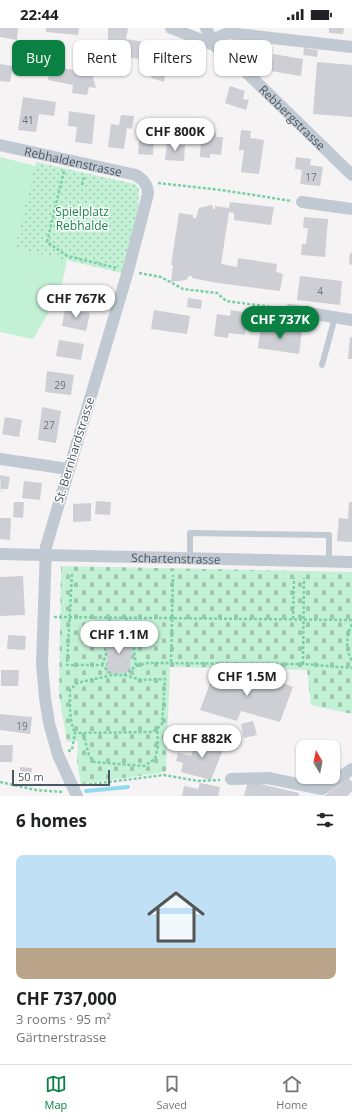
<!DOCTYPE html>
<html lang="en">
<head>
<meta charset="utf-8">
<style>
  body { margin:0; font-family:"Open Sans",sans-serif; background:#f2f2f2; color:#202124; height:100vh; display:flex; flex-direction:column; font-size:15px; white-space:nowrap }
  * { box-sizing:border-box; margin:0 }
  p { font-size:13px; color:#757577 }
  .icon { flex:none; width:22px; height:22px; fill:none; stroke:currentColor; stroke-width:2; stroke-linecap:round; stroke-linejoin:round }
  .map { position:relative; height:768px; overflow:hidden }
  .drawer { display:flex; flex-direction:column; background:#fff; flex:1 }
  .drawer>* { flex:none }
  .hud { position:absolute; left:12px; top:12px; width:328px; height:36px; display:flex; gap:8px }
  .needle { width:26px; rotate:350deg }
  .buttons { position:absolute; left:296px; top:712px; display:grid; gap:8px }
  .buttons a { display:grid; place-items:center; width:44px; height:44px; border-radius:8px; background:#fff; box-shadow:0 1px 3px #0004; font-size:20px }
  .scale { position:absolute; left:12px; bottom:10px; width:98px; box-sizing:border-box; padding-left:4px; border:2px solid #4a5661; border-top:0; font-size:11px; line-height:14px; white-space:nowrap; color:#4a5661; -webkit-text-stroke:3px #fff; paint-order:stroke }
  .price { position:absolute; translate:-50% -34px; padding:0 9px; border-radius:14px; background:#fff; color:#222; font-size:13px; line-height:26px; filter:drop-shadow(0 1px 2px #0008) }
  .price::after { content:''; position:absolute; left:50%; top:24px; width:12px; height:9px; margin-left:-6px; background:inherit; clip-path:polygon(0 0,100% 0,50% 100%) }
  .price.on { background:#0b8043; color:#fff }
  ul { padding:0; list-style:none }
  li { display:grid; align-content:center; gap:8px; height:212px; padding:0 16px }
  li+li { border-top:1px solid #e0e0e0 }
  li span { display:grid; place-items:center; height:124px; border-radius:8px; color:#555 }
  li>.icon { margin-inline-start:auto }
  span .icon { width:72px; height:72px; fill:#fffc; stroke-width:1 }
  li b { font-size:17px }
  h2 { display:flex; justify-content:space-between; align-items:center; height:48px; padding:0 16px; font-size:17px }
  .pill { padding:0 14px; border-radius:8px; background:#fff; box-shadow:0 1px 3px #0004; font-size:14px; line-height:36px }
  .pill.on { background:#0b8043; color:#fff }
  .status { display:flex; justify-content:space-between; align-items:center; height:28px; padding:0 20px; background:#fff; direction:ltr }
  .status svg { height:11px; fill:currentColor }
  .menu { display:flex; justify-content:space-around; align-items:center; height:56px; border-top:1px solid #e0e0e0; background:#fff; font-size:11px; color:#757577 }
  .menu a { display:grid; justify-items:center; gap:2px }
  .menu .on { color:#0b8043 }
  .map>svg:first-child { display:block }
</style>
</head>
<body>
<div class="status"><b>22:44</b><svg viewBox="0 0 49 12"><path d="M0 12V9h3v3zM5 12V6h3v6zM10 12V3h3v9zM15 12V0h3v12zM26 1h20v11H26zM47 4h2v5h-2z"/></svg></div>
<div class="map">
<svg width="352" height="768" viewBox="0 0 352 768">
  <defs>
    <pattern id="cemetery-stones" width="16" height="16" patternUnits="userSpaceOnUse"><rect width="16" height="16" fill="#c3f1d5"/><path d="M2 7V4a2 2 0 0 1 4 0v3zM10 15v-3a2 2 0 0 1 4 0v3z" fill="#a0c6b0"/></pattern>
    <pattern id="park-dots" width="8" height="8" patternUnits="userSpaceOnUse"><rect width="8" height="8" fill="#c3f1d5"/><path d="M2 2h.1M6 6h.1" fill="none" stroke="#a0c6b0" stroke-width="1.8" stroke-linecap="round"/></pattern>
  </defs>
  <rect width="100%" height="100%" fill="#f5f3f3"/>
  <path fill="#c3f1d5" d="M0 129 36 138 16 220 67 232 60 265 33 311 0 304Z"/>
  <path fill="url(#cemetery-stones)" d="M61 538 352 544V686L311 677 307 642 170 639 166 744 81 756 77 734 78 713 67 714 59 667Z"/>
  <path fill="url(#park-dots)" d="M36 134 135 156 139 160 138 185 122 245 15 220Z"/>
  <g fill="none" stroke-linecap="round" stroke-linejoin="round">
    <path stroke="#90daee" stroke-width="4" d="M86 763 128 759"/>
  </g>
  <path fill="#cdcfd5" d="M0 0H18L17 12 0 9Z
    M46 0H79L78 7 46 4Z
    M108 0H128L126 11 150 15 147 32 118 28V23L108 21Z
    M329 0H344L343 6 329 5Z
    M160 15 170 20 164 54 151 50 152 45 149 43Z
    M304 20 318 22 317 29 303 27Z
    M182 23 201 25 200 41 180 40Z
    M273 26 303 31 301 48 271 43Z
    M317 34 352 37V89L313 86Z
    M0 36 13 38 10 54 0 53Z
    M50 38 92 45 96 60 89 59 87 67 72 65 73 57 48 52Z
    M230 58 245 63 243 71 249 72 246 82 225 75Z
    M23 69 56 74 54 88 39 86 36 104 18 102Z
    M69 83 95 87 92 116 75 114 77 99 68 98Z
    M121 87 134 88 132 101 127 100 124 121 108 119 111 96 119 97Z
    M147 96 159 97 158 106H154L153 127 138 126 140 102 147 103Z
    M241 102 251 103 250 110 264 112 259 146 241 144 244 122H239Z
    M207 104 216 105V109H223L221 127 210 126V130L200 129 201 107 207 108Z
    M167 115 185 117 184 133 165 132Z
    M296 129 311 131 310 137 323 139 320 158 300 156 302 142 295 141Z
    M230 174 274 179 271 197 234 192V185L229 184 221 236 237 239 238 230 277 236 276 244 283 246 280 263 218 255 192 250V248H189L186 252 171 254 173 237H171L179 185 193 187V190H196L199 180 211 177 213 178V181H215V178L229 180Z
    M304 189 328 191 325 229 301 227 302 216H306L308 200H303Z
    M350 225H352V237L349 236Z
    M300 248 342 253 340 277 297 272Z
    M188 270 202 272 201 281 187 279Z
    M65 280 90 285 86 303 62 298Z
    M154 282 190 288 187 306 151 301Z
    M231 282 248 285 245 307 229 305 228 310 214 308 217 286 230 288Z
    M261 297 302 303 299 326 258 320Z
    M350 309H352V331H348Z
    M59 312 84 316 81 332 56 328Z
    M47 343 74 347 71 367 45 364Z
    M42 379 61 383 56 415 38 412Z
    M5 389 22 392 19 409 2 406Z
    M0 447 10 449 8 461H2L1 465Z
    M24 453 42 455 40 472 22 470Z
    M96 473 111 474 110 487 95 486Z
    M14 474H24L23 490 13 489Z
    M349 474H352V514L337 513 339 490 348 491Z
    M91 475V493L73 494V476Z
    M0 490H11L10 512 0 511Z
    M23 548 25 587 0 588V549Z
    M8 607 26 608 25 622 7 621Z
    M102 611H136L130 633 131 644 105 646 108 633Z
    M1 642H19L18 658H1Z
    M249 643 293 659 280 694 241 683 237 693 200 682 213 647 232 648 230 655 242 659Z
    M0 686 32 689 30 706 0 702Z
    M253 693 257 707 244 710 241 696Z
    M198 709 224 719 211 752 181 744 183 735 176 733 178 725 191 728Z
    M0 717H13L12 734H0Z
    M20 739 32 740 31 746 20 744Z
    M349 750 352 754V763L347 768H324Z
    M248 753 299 765V768H244Z
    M200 755 220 759 218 768H182L184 758 198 761Z"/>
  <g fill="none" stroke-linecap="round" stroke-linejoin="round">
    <path stroke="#7ad0a6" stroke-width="2.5" stroke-dasharray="3 2" stroke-linecap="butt" d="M64 143 47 214 67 228 117 240
      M158 155 221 162 292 173
      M82 157 84 148
      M139 245 161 249 183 261 217 265 226 273 280 280
      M72 546 67 637H102L112 647
      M54 589 352 592
      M126 589 129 600 136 604 134 622 136 638
      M293 591 294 550
      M352 596C345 610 346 620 352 634
      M171 634 173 547
      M303 636 304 550
      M102 637 106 627 102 601 108 599 110 589
      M124 647 136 638 148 635 303 636 352 640
      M83 705 89 727 94 734 144 738 155 731 158 718 157 702
      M68 723 72 722 75 705 153 704 162 696 165 651 141 652 124 647H112L77 655 70 662C70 678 69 691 75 705
      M0 754 36 762 63 764
      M84 757 164 747 198 753 220 752"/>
    <path stroke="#c1cad2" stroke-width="6" d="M322 337 335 289
      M190 530V505L329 507V533"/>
    <g stroke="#c1cad2" stroke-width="12">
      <path id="s1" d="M171 0 214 17 241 39 352 147"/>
      <path d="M206 0 214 17"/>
      <path d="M214 17 219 9 228 5 352 19"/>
      <path id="s2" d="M0 117 136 147C143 152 148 156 148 166L128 243 46 519 42 636 45 670 49 695 58 727 77 768"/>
      <path d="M302 174 352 181"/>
      <path d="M290 282 352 292"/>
      <path d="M0 431 68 441"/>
      <path id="s3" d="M0 526 352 534"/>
      <path d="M231 751 268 750 322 761 352 741"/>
    </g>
  </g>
  <g text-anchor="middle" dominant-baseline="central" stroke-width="3" stroke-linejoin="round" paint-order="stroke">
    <g font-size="10" fill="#6b747e">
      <text x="28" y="92">41</text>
      <text x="311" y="149">17</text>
      <text x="320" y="263">4</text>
      <text x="60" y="357">29</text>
      <text x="49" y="397">27</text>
      <text x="22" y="698">19</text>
    </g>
    <g font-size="12" fill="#4a5661" stroke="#fff">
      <text stroke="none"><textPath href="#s1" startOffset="153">Rebbergstrasse</textPath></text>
      <text stroke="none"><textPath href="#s2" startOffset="75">Rebhaldenstrasse</textPath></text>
      <text transform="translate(74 422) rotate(-73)">St. Bernhardstrasse</text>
      <text stroke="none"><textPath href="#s3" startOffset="176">Schartenstrasse</textPath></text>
    </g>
    <g font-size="12" fill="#17864f" stroke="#fff">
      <text x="82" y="183">Spielplatz<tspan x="82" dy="14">Rebhalde</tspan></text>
    </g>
  </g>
</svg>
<div class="buttons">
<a><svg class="needle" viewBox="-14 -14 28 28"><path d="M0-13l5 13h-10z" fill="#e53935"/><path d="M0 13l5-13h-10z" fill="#757577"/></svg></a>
</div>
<div class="scale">50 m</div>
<b class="price" style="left:175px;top:124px">CHF 800K</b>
<b class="price" style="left:76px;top:291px">CHF 767K</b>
<b class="price on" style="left:280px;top:312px">CHF 737K</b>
<b class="price" style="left:119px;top:627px">CHF 1.1M</b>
<b class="price" style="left:247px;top:669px">CHF 1.5M</b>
<b class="price" style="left:202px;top:731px">CHF 882K</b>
<div class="hud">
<a class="pill on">Buy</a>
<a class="pill">Rent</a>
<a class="pill">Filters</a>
<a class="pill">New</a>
</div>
</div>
<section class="drawer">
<h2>6 homes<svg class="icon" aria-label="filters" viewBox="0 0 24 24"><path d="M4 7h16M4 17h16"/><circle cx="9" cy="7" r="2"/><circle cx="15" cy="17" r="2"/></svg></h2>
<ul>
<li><span style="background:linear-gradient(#bfe0f5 75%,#b9a48a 0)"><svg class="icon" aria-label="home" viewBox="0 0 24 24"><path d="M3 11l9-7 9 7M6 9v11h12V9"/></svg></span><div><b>CHF 737,000</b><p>3 rooms · 95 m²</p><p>Gärtnerstrasse</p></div></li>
</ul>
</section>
<nav class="menu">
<a class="on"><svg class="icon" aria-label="map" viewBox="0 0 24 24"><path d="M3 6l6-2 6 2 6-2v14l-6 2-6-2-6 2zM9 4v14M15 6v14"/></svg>Map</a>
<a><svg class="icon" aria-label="saved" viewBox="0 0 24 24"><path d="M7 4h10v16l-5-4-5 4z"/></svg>Saved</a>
<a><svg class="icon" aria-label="home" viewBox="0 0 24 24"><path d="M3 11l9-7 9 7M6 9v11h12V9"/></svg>Home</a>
</nav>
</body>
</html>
